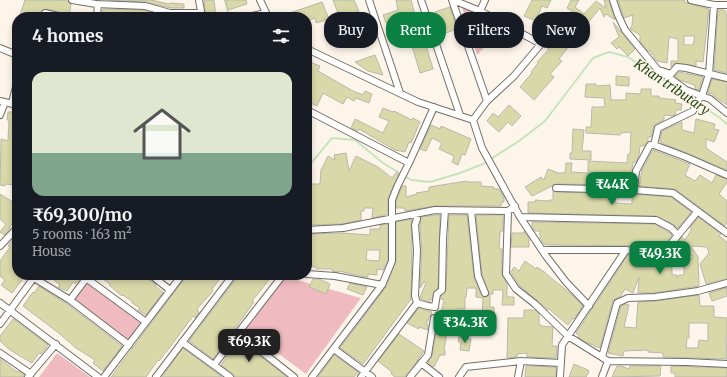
<!DOCTYPE html>
<html lang="en">
<head>
<meta charset="utf-8">
<style>
  body { margin:0; font-family:Merriweather,serif; background:#20242c; color:#f1f3f6; height:100vh; display:flex; flex-direction:column; font-size:15px; white-space:nowrap }
  * { box-sizing:border-box; margin:0 }
  p { font-size:13px; color:#9ea1a6 }
  .icon { flex:none; width:22px; height:22px; fill:none; stroke:currentColor; stroke-width:2; stroke-linecap:round; stroke-linejoin:round }
  .map { position:relative; flex:1; overflow:hidden }
  .sheet { position:absolute; left:12px; top:12px; width:300px; height:268px; display:flex; flex-direction:column; background:#171b24; border-radius:16px; box-shadow:0 2px 6px #0003 }
  .sheet>* { flex:none }
  .hud { position:absolute; left:324px; top:12px; width:343px; height:36px; display:flex; gap:8px }
  .price { position:absolute; translate:-50% -34px; padding:0 9px; border-radius:8px; background:#0b8043; color:#fff; font-size:13px; line-height:26px; filter:drop-shadow(0 1px 2px #0008) }
  .price::after { content:''; position:absolute; left:50%; top:24px; width:12px; height:9px; margin-left:-6px; background:inherit; clip-path:polygon(0 0,100% 0,50% 100%) }
  .price.selected { background:#222; color:#fff }
  ul { padding:0; list-style:none }
  li { display:grid; align-content:center; gap:8px; height:212px; padding:0 20px }
  li span { display:grid; place-items:center; height:124px; border-radius:12px; color:#555 }
  li>.icon { margin-inline-start:auto }
  span .icon { width:72px; height:72px; fill:#fffc; stroke-width:1 }
  li b { font-size:17px }
  h2 { display:flex; justify-content:space-between; align-items:center; height:48px; padding:0 20px; font-size:17px }
  .chip { padding:0 14px; border-radius:16px; background:#171b24; box-shadow:0 2px 6px #0003; font-size:14px; line-height:36px }
  .chip.selected { background:#0b8043; color:#fff }
  .map>svg:first-child { display:block }
</style>
</head>
<body>
<div class="map">
<svg width="727" height="377" viewBox="0 0 727 377">
  <rect width="100%" height="100%" fill="#fdf5ea"/>
  <path fill="#f0bbc0" d="M461 1 508 22 478 54H477L462 7H463Z
    M286 277 361 298 306 374 244 328Z
    M91 279 143 320 127 342 74 301Z
    M57 353 90 377H39Z"/>
  <g fill="none" stroke-linecap="round" stroke-linejoin="round">
    <path stroke="#c5e4bd" stroke-width="2" d="M225 0 229 17
      M307 168 332 138 355 140 383 163 411 180 430 182 460 173 483 164 519 141 545 121 593 58 609 52 628 57 720 118 727 124"/>
  </g>
  <path fill="#d9d8a9" stroke="#b8b8ac" fill-rule="evenodd" d="M25 0H60L68 1 71 4 69 17H66L63 13 46 9 41 12V15L43 17H30L20 15Z
    M108 0H151L169 4 170 3 184 4V8H171L145 2Z
    M204 0H214L216 17H206Z
    M225 0H246L247 4 228 10Z
    M333 0H354L359 11 340 18Z
    M396 0H411L415 15 402 19 401 18 386 23 383 15 398 10Z
    M532 0H551L547 8 542 6 536 21 524 16Z
    M571 0H579L575 7 584 14 596 1 606 8 604 0H609L615 20 606 14 604 17 600 8 569 46 559 59 562 61 550 74 554 77 534 100 520 87 532 73 531 72 538 63 537 62 549 49 547 48 575 13 567 8Z
    M618 0H685L684 2 690 4 709 9 703 62 696 61V66L676 63 671 67V61H678V39L669 37 667 63 657 61 654 58V55L651 54V51H648L640 42V35L630 29 632 25 633 15 624 18ZM684 36H695L693 45H684Z
    M322 2 329 19 316 23 315 18 307 21V17H278Z
    M450 7 457 29 443 34 435 12Z
    M103 9 144 10 158 14V17H102Z
    M718 10H724V11H726V15H727V73L714 70Z
    M613 22 635 49 628 56 619 47 617 49 611 43 619 37Z
    M420 25 433 69 420 73 407 29Z
    M375 55 383 75 368 71 355 62Z
    M307 61 320 66 318 71 353 91 363 95 365 91 372 94 369 103 356 98 354 101 347 97 343 104 323 93 317 106 308 102 311 94 307 92Z
    M679 72 703 77 699 90 695 89V85L679 80 675 76Z
    M616 76 629 77V86L616 85Z
    M712 79 727 82V105L718 99 713 96 714 94 708 93Z
    M586 84H596V86L610 85 611 100H626V93L641 94V89H651V96H659V98L676 100 675 103 682 104 681 110H676L675 115 672 116 664 115V120L654 125 651 137H648V141L644 146H640L639 155 636 162H633L630 185 556 184 532 196 525 187 541 177 544 180 548 169 558 173H565L566 163H572L571 172 588 173V161L627 163 628 154H630L631 132 621 133 620 135 586 133V127H591L592 107H605L604 98 585 97Z
    M509 105 521 116 512 126 508 122 499 132 487 121 493 113 498 117Z
    M383 108 393 112 394 111 412 120 413 118 420 122 411 143 409 142 405 152 395 150 359 129 358 131 351 128 355 119 383 133 389 121 379 117Z
    M13 109H17V156L15 179H17V185L5 184V186L0 185 1 139 8 141 9 120H7L8 112H13Z
    M696 119 715 124 714 129 719 130 714 142 706 139V148L727 162V170L660 142 662 131 682 122V130L694 133Z
    M431 125 440 129 441 126 471 139 465 155 462 154 458 165 452 162 454 156 439 149 442 143 432 138 426 151 420 149Z
    M573 129 584 130 582 151H591V160L570 159V153H572Z
    M653 150 690 164 685 175 695 181 700 175 712 183 716 175 727 179V182L719 194 727 201V222L725 226 675 189 639 186 642 170Z
    M346 153 349 171 356 156 378 167 392 178 397 172 399 174 388 198V215L372 218 373 208H364V211H361V220L342 224 307 225V217H309L307 184H320L321 170 328 156 335 160 334 155Z
    M467 181V182H481V186L494 187V189H499L504 198V202H502L501 206H435L405 211V209L403 208H396V201L402 186H406V197L417 194 416 193 429 191V187Z
    M553 191 556 192 616 194 615 203 632 204V194L671 197 691 212 678 228 673 224 656 216 528 213V202H536L535 200 549 201V200H553Z
    M0 194 13 202 17 197V217L9 228H10L4 235 0 232 6 224 0 219Z
    M435 215H440L438 288 434 291 432 300 430 299 429 302 421 299 420 297 426 283 424 282 420 288 422 250 420 226 421 217Z
    M449 215H467L474 277 481 295 485 297 488 296 489 293 482 275 476 215H503V231H500L499 249H502V274L507 284V297H514V305H502L503 290H493V294H490V307H494L495 326 461 327 462 319H480V317H482L483 298 476 297V288H467L466 297H465V309H457L456 315H453L452 326 464 328 462 335 447 332 444 350H445V355H440L434 367 428 362 432 356 439 314H441L444 300 441 299V296L446 290Z
    M698 217 721 234 719 236 727 242V279L706 284 700 264 709 253 707 247 691 246 698 257 699 286 655 293H638L639 277 633 293 625 289 620 297 613 300 600 348 594 346V345L587 343 578 337 579 335 576 333 628 255H667L682 237 685 240 692 229 690 228ZM677 252 693 256 684 268V275H679L677 278V275H672V265H677Z
    M412 219 411 225 412 250 411 299 363 364 340 348 386 287 396 261V222Z
    M532 222 655 224 668 232 672 235 663 246 548 245 544 244 540 238V231H535L532 227Z
    M388 224V260L383 270 377 269V275L368 274V277H365L339 271V272L332 271V269H316V267L307 266V252H309L310 240H307V234L342 233 370 235V229H380V225ZM367 250H380L379 261 366 260Z
    M524 231 529 239V247H511L512 233H524Z
    M13 239 17 242V275H26L12 293 1 285 5 280 0 276V261L10 247 8 246Z
    M525 261 536 269 537 267 544 272 556 282 570 293 583 306 574 319 573 318 568 325 549 309 548 310 519 285 511 272 514 267 519 271Z
    M48 275H78L81 278 75 284 73 282 67 291 58 287 60 285Z
    M97 275H147L148 279 156 284 155 286 163 292 146 315 138 310 140 308 132 303 133 302 123 295 122 296 109 285 110 284Z
    M187 275H223L212 289 213 291 197 309 199 313 195 318 193 316 170 347 159 361 158 360 146 377H111Z
    M239 275H273L252 301 254 302 213 359 189 341Z
    M313 279H319L330 284 326 294 309 287Z
    M350 283 367 287 363 295 347 289Z
    M39 286 67 304 122 346 103 371 93 363 95 360 76 348 60 334 23 306 33 292 34 293Z
    M727 288V296L712 301 709 293Z
    M699 295 700 306H714V317L727 318V336H726L727 359 663 357V353L648 352V350L624 351 623 356 608 353 621 306 626 304 629 305 624 327 636 328 638 302 656 301ZM689 323H708V341L699 340 698 348H686L687 338H689Z
    M419 308 432 312 426 324 428 325V330L419 327V329L407 323Z
    M524 310H535L539 314V325H541V326L553 327 552 346H557L556 358 527 357V353L517 354V357L507 358 508 318H524Z
    M13 319 48 345 41 354 39 353 32 363 10 350 0 341V336Z
    M399 334 424 351 406 377H395L391 374 392 372 378 361Z
    M459 336 471 339 469 351 460 350 461 342H458Z
    M239 339 287 377H236L234 376 221 365Z
    M183 348 222 377H162Z
    M334 355 358 372 354 377H318Z
    M0 359 17 372 18 371 24 375V377H0Z
    M574 364 588 370 589 372 586 377H569Z
    M526 366 556 367V377H525Z
    M617 366H621L629 369 630 366H661L660 376 612 377Z
    M671 366 727 368V377H675V373H671Z"/>
  <g fill="none" stroke-linecap="round" stroke-linejoin="round">
    <g stroke="#766f65" stroke-width="8">
      <path id="minor" d="M72 0 96 4 145 6 170 13H201
        M199 0 202 17
        M260 0 268 17
        M369 0 400 93
        M421 0 460 115
        M452 0 487 101
        M453 0 480 11 541 44 514 76 487 101 473 120
        M613 0 618 15 625 30 657 69 686 90 710 99 727 113
        M691 0 714 5H727
        M480 11 485 0
        M45 13 62 17
        M97 17 98 4
        M248 17 265 13
        M0 48 17 55
        M307 49 418 102 473 120
        M662 71 671 74 677 67 686 68 727 78
        M0 101 17 105
        M12 103 17 83
        M307 110 409 163 434 107
        M0 115 5 102
        M473 120 482 148 520 217 546 256 566 282 589 306
        M654 145 686 157 727 175
        M556 188 634 190 673 193 727 233
        M634 190 636 171 650 145H654L658 128 693 111 699 99 702 96 709 74 714 5
        M515 206 508 211 506 274 516 289 535 304 568 336 608 361
        M471 211 478 276 485 293
        M416 214 417 219 415 225 417 250 415 296 417 303
        M520 217 656 220 671 228 678 235
        M307 230 343 228 435 210 508 211
        M0 246 17 228
        M542 250H626L665 251 697 212
        M307 274 335 276 382 285
        M151 275 170 290
        M34 278 70 300 129 345
        M86 278 146 322
        M70 300 88 276
        M0 303 98 377
        M417 303 428 306 435 307 437 294 442 290 443 239 445 210
        M0 324 35 276
        M238 333 294 377
        M182 342 230 377
        M334 349 372 377
        M0 353 31 374
        M602 357 617 303 628 298 655 297 698 291 727 283
        M421 363 439 377
        M214 365 238 333 283 275
        M28 377 56 344
        M104 377 182 275
        M156 377 233 275
        M312 377 382 285 392 261V200L397 187 409 163
        M361 377 417 303
        M410 377 428 355 434 318
        M459 377 466 367 521 361 561 363
        M518 377 521 361
        M560 377 562 345 626 250
        M602 377 608 361 687 362 727 364"/>
    </g>
    <use href="#minor" stroke="#fff" stroke-width="6"/>
  </g>
  <g text-anchor="middle" dominant-baseline="central" stroke-width="3" stroke-linejoin="round" paint-order="stroke">
    <g font-size="13" font-style="italic" fill="#234a16" stroke="#fdf5ea">
      <text transform="translate(672 87) rotate(34)">Khan tributary</text>
    </g>
  </g>
</svg>
<b class="price" style="left:612px;top:206px">₹44K</b>
<b class="price" style="left:660px;top:275px">₹49.3K</b>
<b class="price" style="left:465px;top:344px">₹34.3K</b>
<b class="price selected" style="left:249px;top:363px">₹69.3K</b>
<div class="hud">
<a class="chip">Buy</a>
<a class="chip selected">Rent</a>
<a class="chip">Filters</a>
<a class="chip">New</a>
</div>
<section class="sheet">
<h2>4 homes<svg class="icon" aria-label="filters" viewBox="0 0 24 24"><path d="M4 7h16M4 17h16"/><circle cx="9" cy="7" r="2"/><circle cx="15" cy="17" r="2"/></svg></h2>
<ul>
<li><span style="background:linear-gradient(#dfe7d0 65%,#7fa58c 0)"><svg class="icon" aria-label="home" viewBox="0 0 24 24"><path d="M3 11l9-7 9 7M6 9v11h12V9"/></svg></span><div><b>₹69,300/mo</b><p>5 rooms · 163 m²</p><p>House</p></div></li>
</ul>
</section>
</div>
</body>
</html>
